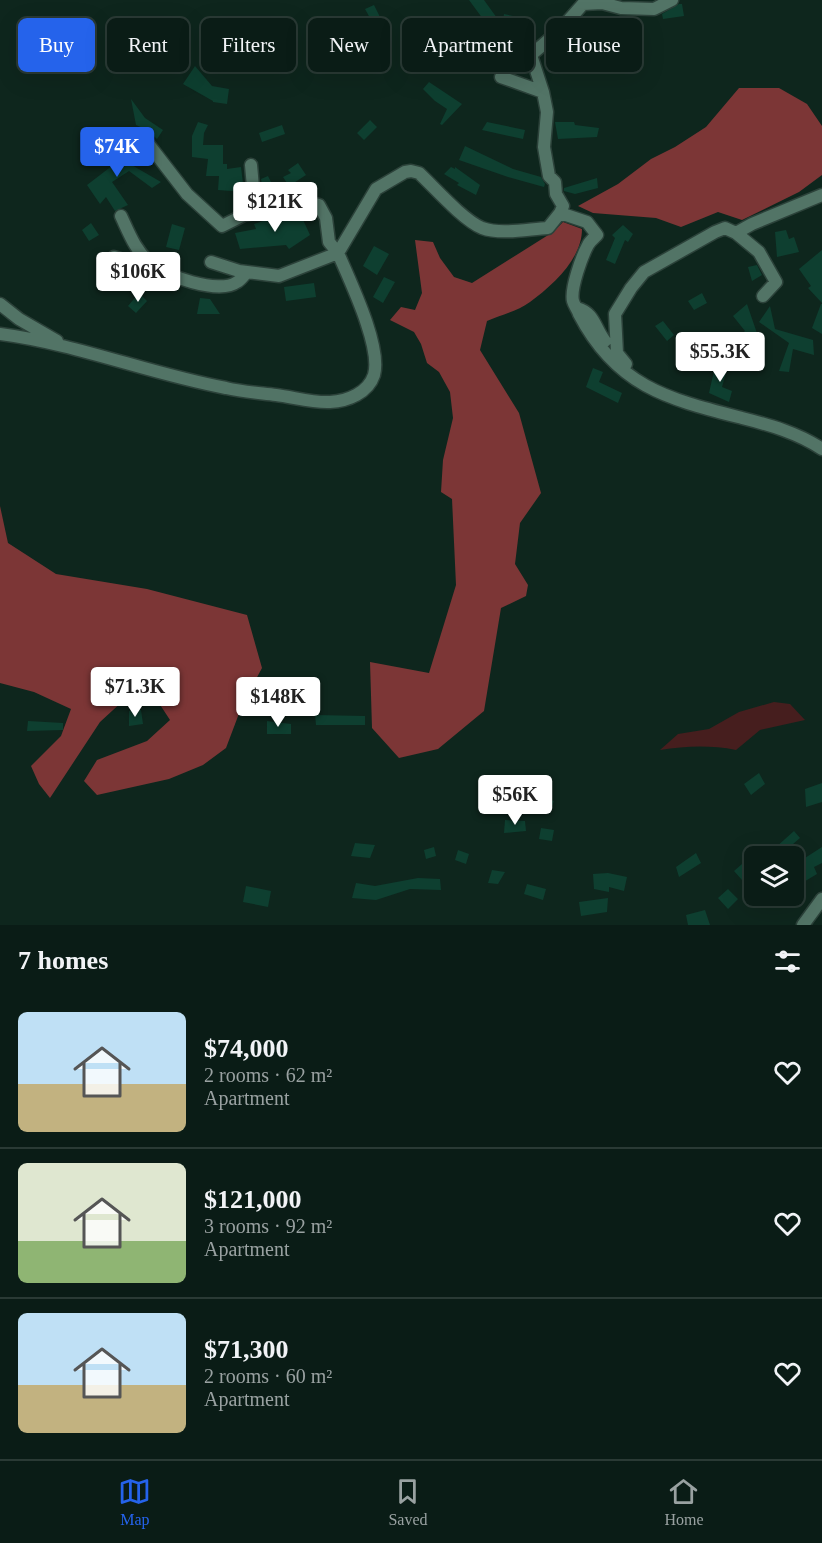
<!DOCTYPE html>
<html lang="en">
<head>
<meta charset="utf-8">
<style>
  body { margin:0; font-family:"Times New Roman",serif; background:#182923; color:#f1f3f6; height:100vh; display:flex; flex-direction:column; font-size:22px; white-space:nowrap }
  * { box-sizing:border-box; margin:0 }
  p { font-size:20px; color:#99a1a1 }
  .icon { flex:none; width:33px; height:33px; fill:none; stroke:currentColor; stroke-width:2; stroke-linecap:round; stroke-linejoin:round }
  .map { position:relative; height:925px; overflow:hidden }
  .drawer { display:flex; flex-direction:column; background:#0a1c16; flex:1 }
  .drawer>* { flex:none }
  .guide { position:absolute; left:18px; top:18px; width:786px; height:54px; display:flex; gap:12px }
  .buttons { position:absolute; left:744px; top:846px; display:grid; gap:12px }
  .buttons a { display:grid; place-items:center; width:60px; height:60px; border-radius:9px; background:#0a1c16; box-shadow:0 6px 24px #0002,0 0 0 2px #2a3a35; font-size:30px }
  .price { position:absolute; translate:-50% -51px; padding:0 14px; border-radius:6px; background:#fff; color:#222; font-size:20px; line-height:39px; filter:drop-shadow(0 2px 3px #0008) }
  .price::after { content:''; position:absolute; left:50%; top:36px; width:18px; height:14px; margin-left:-9px; background:inherit; clip-path:polygon(0 0,100% 0,50% 100%) }
  .price.selected { background:#2563eb; color:#fff }
  ul { padding:0; list-style:none }
  li { display:flex; align-items:center; gap:18px; height:150px; padding:0 18px }
  li+li { border-top:2px solid #2a3a35 }
  li span { display:grid; place-items:center; flex:none; width:168px; height:120px; border-radius:9px; color:#555 }
  li>.icon { margin-inline-start:auto }
  span .icon { width:72px; height:72px; fill:#fffc; stroke-width:1 }
  li b { font-size:26px }
  h2 { display:flex; justify-content:space-between; align-items:center; height:72px; padding:0 18px; font-size:26px }
  .tag { padding:0 21px; border-radius:9px; background:#0a1c16; box-shadow:0 6px 24px #0002,0 0 0 2px #2a3a35; font-size:21px; line-height:54px }
  .tag.selected { background:#2563eb; color:#fff }
  .tabs { display:flex; justify-content:space-around; align-items:center; height:84px; border-top:2px solid #2a3a35; background:#0a1c16; font-size:16px; color:#99a1a1 }
  .tabs a { display:grid; justify-items:center; gap:3px }
  .tabs .selected { color:#2563eb }
  .map>svg:first-child { display:block }
</style>
</head>
<body>
<div class="map">
<svg width="822" height="925" viewBox="0 0 822 925">
  <rect width="100%" height="100%" fill="#0e261d"/>
  <path fill="#461e1e" d="M774 702 790 704 805 720 760 730 736 750C710 745 686 746 660 750L678 734 709 729 739 712Z"/>
  <path fill="#7c3636" d="M739 88H779L807 104 822 126V175L799 192 742 220 718 212 681 227 656 218 593 213 578 206 618 184 651 159 675 147 706 127Z
    M563 222 582 229C582 259 553 285 530 302 518 311 501 315 487 321L480 350 519 413 541 493 520 523 515 564 528 585 526 596 501 608 484 711 438 749 399 758 372 728 370 662 429 673 456 585 452 499 441 492 443 460 453 418 450 392 439 372 427 363 421 344 414 332 390 320 401 307 415 310 422 293 415 240 433 242 440 258 454 277 472 283 553 232Z
    M0 506 8 543 56 574 147 589 247 615 262 668 243 703 226 748 203 765 169 779 97 795 84 781 97 760 147 741 170 720 155 697 125 699 100 722 50 798 39 784 31 766 61 736 71 709 34 692 0 683Z"/>
  <path fill="#0e3f30" d="M469 0H484L502 25 504 14 513 16 510 32 501 30 483 19Z
    M679 4H682L684 16 663 19 662 14Z
    M374 5 391 39 384 43 365 9Z
    M617 17 627 19 626 28 615 26Z
    M574 51H585L592 65H585V68L571 64Z
    M195 66 212 86 229 89 227 104 213 102V101L183 84Z
    M429 82 462 104 442 125 440 124 447 109 435 101 423 89Z
    M131 99 145 118 163 130 157 139 147 130 136 125Z
    M370 120 377 127 364 140 357 133Z
    M198 122 208 125 204 133 203 145H223V164H227V169L241 167 244 192 218 190 219 176H206L208 159 192 157V136Z
    M487 122 525 130 523 139 482 130Z
    M555 122H574L575 125 599 128 597 137 558 139Z
    M282 125 285 134 262 142 259 133Z
    M115 141 130 164 161 182 152 188 129 171 112 182 128 205 115 211 106 197 100 204 87 185 117 162 101 150Z
    M465 146 513 169 541 177 545 184 544 187 508 177 459 160Z
    M298 163 306 175 289 186 283 177 291 173 288 170Z
    M451 167 455 169V167L480 185 476 195 457 185 459 183 444 174Z
    M268 176 275 190 264 196 261 179Z
    M597 178 598 188 575 194 564 191V188Z
    M300 213 310 235 289 249 286 245 240 249 235 233 256 229 254 224 263 221H270Z
    M91 223 99 235 89 241 82 230Z
    M172 224 185 228 179 250 166 247Z
    M623 225 633 234 628 242 625 240 615 264 606 260 615 238 612 235Z
    M786 230 789 239 794 237 799 252 777 257 775 232Z
    M374 246 389 254 377 275 363 266Z
    M822 250V303L808 288 811 286 799 269Z
    M757 265 762 275 752 281 748 267Z
    M384 277 395 282 383 303 373 297Z
    M314 283 316 297 286 301 284 287Z
    M139 293 147 301 136 313 128 306Z
    M702 293 707 303 694 310 688 301Z
    M200 298 210 299 220 314H197Z
    M747 304 761 345 745 356 734 341 745 331 733 316Z
    M821 304H822V334L812 328Z
    M770 306 775 329 813 340 814 355 793 349 789 372 779 371 789 343 759 322Z
    M663 321 674 335 667 341 655 326Z
    M716 362 728 366 722 387 732 391 729 402 709 393Z
    M593 368 603 372 599 382 622 393 618 403 586 387Z
    M141 710 143 724 129 726V711Z
    M315 715 365 716V725H316Z
    M28 721 63 723V730L27 731Z
    M267 721 291 724V734H267Z
    M759 773 765 784 751 795 744 784Z
    M822 783V802L806 807 805 789Z
    M545 798 554 801 550 812 541 809Z
    M505 820 525 821 526 831 504 833Z
    M541 828 554 830 552 841 539 839Z
    M794 831 800 838 779 856H754L774 845 775 848Z
    M355 843 375 845 370 858 351 856Z
    M434 847 436 856 426 859 424 850Z
    M822 847V863L814 867 817 874 802 883 800 879 794 886V865Z
    M458 850 469 854 466 864 455 860Z
    M696 853 701 863 679 877 676 867Z
    M742 864 750 873 742 880 734 871Z
    M492 870 505 872 498 884 488 883Z
    M608 873 627 877 624 891 609 887V892L594 889 593 874Z
    M418 878 440 879 441 890 410 889 376 900 352 898 356 883 375 886Z
    M527 884 546 889 543 900 524 894Z
    M246 886 271 891 268 907 243 902Z
    M728 889 738 899 728 909 718 898Z
    M608 898 607 912 581 916 579 902Z
    M705 910 710 925H688L686 915Z"/>
  <g fill="none" stroke-linecap="round" stroke-linejoin="round">
    <g stroke="#2c423a" stroke-width="15">
      <path id="minor" d="M501 77 543 92 531 55 560 30 583 4 602 3 621 8 654 9 672 0
        M543 92 547 112 544 147 549 176 555 182 556 194 563 206 560 213
        M143 137 187 194 222 226 244 215 260 212 268 213 307 202 319 205 326 218 329 242 338 253 376 189 405 172 411 171 419 173C435 188 463 220 482 228 501 235 528 229 548 228L560 213 587 222 597 235C594 238 590 241 588 245 582 256 570 289 573 301 574 305 578 310 579 314 617 387 668 399 742 418 770 425 798 433 822 449
        M251 165 253 187 260 212
        M121 216C129 233 135 250 150 263 165 276 219 295 237 282 241 280 244 275 247 272
        M736 233 759 252 776 282 763 296
        M114 257C124 259 128 264 137 267 144 270 153 270 161 271
        M0 304 19 319 57 341
        M577 308C595 313 595 329 605 341
        M0 334C77 344 150 374 226 388 243 392 260 393 276 395 293 397 313 403 330 402 348 401 368 393 374 375 382 347 350 281 338 253L279 276 239 271 211 262
        M626 364 617 353 615 314 631 288 644 272 715 232 725 228 736 233 752 224 822 195
        M803 925 822 899"/>
    </g>
    <use href="#minor" stroke="#527466" stroke-width="12"/>
  </g>
</svg>
<div class="buttons">
<a><svg class="icon" aria-label="layers" viewBox="0 0 24 24"><path d="M12 4l9 5-9 5-9-5zM3 14l9 5 9-5"/></svg></a>
</div>
<b class="price selected" style="left:117px;top:178px">$74K</b>
<b class="price" style="left:275px;top:233px">$121K</b>
<b class="price" style="left:138px;top:303px">$106K</b>
<b class="price" style="left:720px;top:383px">$55.3K</b>
<b class="price" style="left:135px;top:718px">$71.3K</b>
<b class="price" style="left:278px;top:728px">$148K</b>
<b class="price" style="left:515px;top:826px">$56K</b>
<div class="guide">
<a class="tag selected">Buy</a>
<a class="tag">Rent</a>
<a class="tag">Filters</a>
<a class="tag">New</a>
<a class="tag">Apartment</a>
<a class="tag">House</a>
</div>
</div>
<section class="drawer">
<h2>7 homes<svg class="icon" aria-label="filters" viewBox="0 0 24 24"><path d="M4 7h16M4 17h16"/><circle cx="9" cy="7" r="2"/><circle cx="15" cy="17" r="2"/></svg></h2>
<ul>
<li><span style="background:linear-gradient(#bfe0f5 60%,#c2b280 0)"><svg class="icon" aria-label="home" viewBox="0 0 24 24"><path d="M3 11l9-7 9 7M6 9v11h12V9"/></svg></span><div><b>$74,000</b><p>2 rooms · 62 m²</p><p>Apartment</p></div><svg class="icon" aria-label="heart" viewBox="0 0 24 24"><path d="M12 20l-8-8c-3-5 5-10 8-4 3-6 11-1 8 4z"/></svg></li>
<li><span style="background:linear-gradient(#dfe7d0 65%,#8fb573 0)"><svg class="icon" aria-label="home" viewBox="0 0 24 24"><path d="M3 11l9-7 9 7M6 9v11h12V9"/></svg></span><div><b>$121,000</b><p>3 rooms · 92 m²</p><p>Apartment</p></div><svg class="icon" aria-label="heart" viewBox="0 0 24 24"><path d="M12 20l-8-8c-3-5 5-10 8-4 3-6 11-1 8 4z"/></svg></li>
<li><span style="background:linear-gradient(#bfe0f5 60%,#c2b280 0)"><svg class="icon" aria-label="home" viewBox="0 0 24 24"><path d="M3 11l9-7 9 7M6 9v11h12V9"/></svg></span><div><b>$71,300</b><p>2 rooms · 60 m²</p><p>Apartment</p></div><svg class="icon" aria-label="heart" viewBox="0 0 24 24"><path d="M12 20l-8-8c-3-5 5-10 8-4 3-6 11-1 8 4z"/></svg></li>
</ul>
</section>
<nav class="tabs">
<a class="selected"><svg class="icon" aria-label="map" viewBox="0 0 24 24"><path d="M3 6l6-2 6 2 6-2v14l-6 2-6-2-6 2zM9 4v14M15 6v14"/></svg>Map</a>
<a><svg class="icon" aria-label="saved" viewBox="0 0 24 24"><path d="M7 4h10v16l-5-4-5 4z"/></svg>Saved</a>
<a><svg class="icon" aria-label="home" viewBox="0 0 24 24"><path d="M3 11l9-7 9 7M6 9v11h12V9"/></svg>Home</a>
</nav>
</body>
</html>
